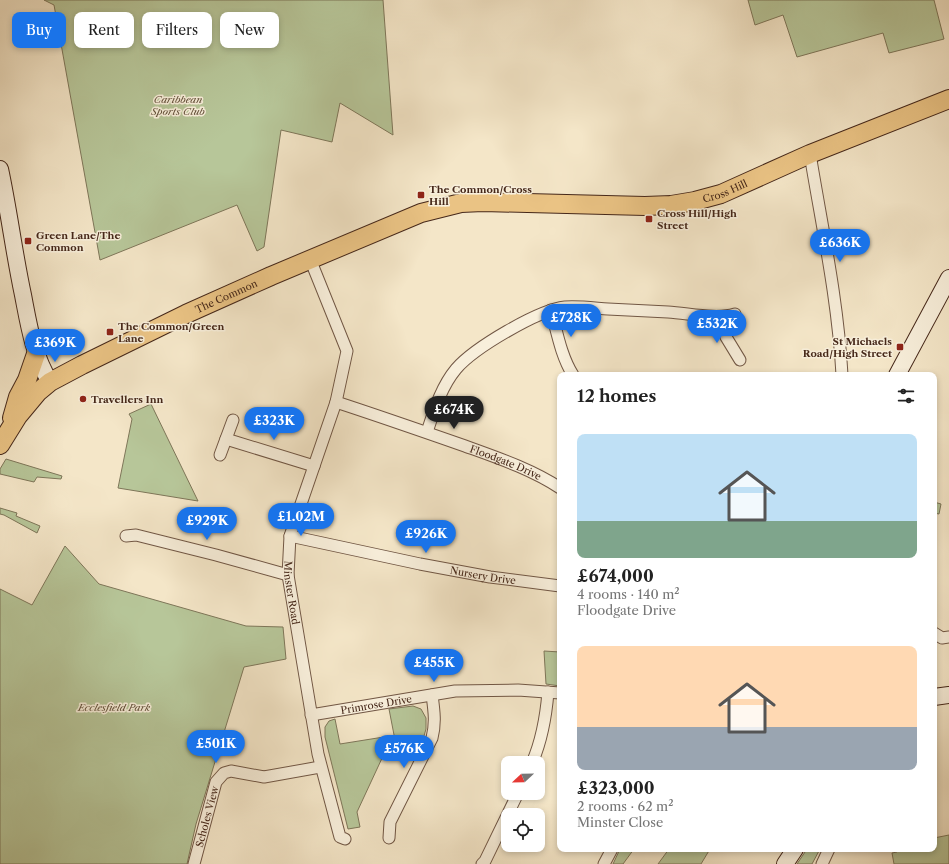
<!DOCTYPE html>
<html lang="en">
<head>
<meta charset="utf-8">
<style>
  body { margin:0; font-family:"Libre Caslon Text",serif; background:#f6f6f6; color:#222; height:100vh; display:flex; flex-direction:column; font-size:15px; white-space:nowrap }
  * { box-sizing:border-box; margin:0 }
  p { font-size:13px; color:#767676 }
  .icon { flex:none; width:22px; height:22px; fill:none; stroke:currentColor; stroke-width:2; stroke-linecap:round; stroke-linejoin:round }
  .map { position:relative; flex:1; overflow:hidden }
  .drawer { position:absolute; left:557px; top:372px; width:380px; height:480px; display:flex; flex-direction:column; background:#fff; border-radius:8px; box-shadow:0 2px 6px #0003 }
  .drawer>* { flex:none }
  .banner { position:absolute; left:12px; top:12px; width:380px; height:36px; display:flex; gap:8px }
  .needle { width:26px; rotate:248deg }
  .fabs { position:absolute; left:501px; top:756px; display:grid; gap:8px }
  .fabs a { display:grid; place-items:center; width:44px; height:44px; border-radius:8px; background:#fff; box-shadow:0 2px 6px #0003; font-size:20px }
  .price { position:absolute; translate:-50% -34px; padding:0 9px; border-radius:14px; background:#1a73e8; color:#fff; font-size:13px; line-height:26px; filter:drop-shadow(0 1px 2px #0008) }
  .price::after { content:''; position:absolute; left:50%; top:24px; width:12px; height:9px; margin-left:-6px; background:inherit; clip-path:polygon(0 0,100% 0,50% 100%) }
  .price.on { background:#222; color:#fff }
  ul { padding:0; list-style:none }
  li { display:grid; align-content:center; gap:8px; height:212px; padding:0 20px }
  li span { display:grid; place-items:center; height:124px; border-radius:8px; color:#555 }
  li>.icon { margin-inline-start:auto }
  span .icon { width:72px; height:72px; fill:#fffc; stroke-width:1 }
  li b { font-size:17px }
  h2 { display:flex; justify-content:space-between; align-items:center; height:48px; padding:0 20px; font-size:17px }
  .chip { padding:0 14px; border-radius:8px; background:#fff; box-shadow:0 2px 6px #0003; font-size:14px; line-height:36px }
  .chip.on { background:#1a73e8; color:#fff }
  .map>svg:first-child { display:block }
</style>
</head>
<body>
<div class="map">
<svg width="949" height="864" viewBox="0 0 949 864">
  <rect width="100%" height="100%" fill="#f4e6c8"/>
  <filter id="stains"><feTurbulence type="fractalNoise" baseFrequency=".005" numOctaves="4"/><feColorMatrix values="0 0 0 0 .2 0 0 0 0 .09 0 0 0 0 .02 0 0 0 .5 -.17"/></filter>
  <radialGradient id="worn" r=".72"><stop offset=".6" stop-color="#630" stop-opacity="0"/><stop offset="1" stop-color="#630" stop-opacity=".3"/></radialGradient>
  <path fill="#b7c699" stroke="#7e7659" d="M44 0H383L393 135 340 103 332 142 281 130 264 247 257 251 237 205 100 260 54 5Z
    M748 0H934L944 39 889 53 883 33 797 57 783 15 755 25Z
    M151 404 198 501 118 488 132 419 129 414Z
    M6 459 62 476 61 479 37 477 34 482 0 474V469Z
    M934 502 941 504 939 514 934 513Z
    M0 508 17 513 16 516 40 526 37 533 4 515 0 514Z
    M65 546 99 584 246 626 283 627 286 659 244 667 196 824 187 864H0V589L32 605Z
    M544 651 560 652V686L546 684Z
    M413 706 421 709 426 718V729L419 753 395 740 389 709Z
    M335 719 340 744 390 736V741L357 812 360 827 348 829 325 737V727L329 721Z
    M949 835V864H894L892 853 897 852 896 849H934V838Z
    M620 849H634L623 864H613Z
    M669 849H710L701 864H658Z
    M807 849H820L812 864H797Z"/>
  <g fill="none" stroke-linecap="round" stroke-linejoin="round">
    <g stroke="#715745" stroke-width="13">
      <g id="street">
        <path d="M810 154C822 227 838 300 842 375"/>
        <path id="s1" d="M310 259 347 351 336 402 290 536 288 575 318 754 340 837 345 839"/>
        <path d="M551 310C557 332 561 356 573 375"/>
        <path d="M722 317 726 337 740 360"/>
        <path id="s2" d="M336 402C379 416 422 431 465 446 498 458 531 469 560 488"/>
        <path d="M427 432C434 411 441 387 456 369 474 348 538 310 565 307 579 306 594 308 608 309 628 310 648 311 668 312 688 313 716 320 735 314"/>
        <path d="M226 439 314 466"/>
        <path d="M220 455 233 420"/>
        <path d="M126 536 136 535 216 555 288 575"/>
        <path id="s3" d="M290 536 420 564 490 577 560 586"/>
        <path d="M934 633 942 638 949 637"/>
        <path id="s4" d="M311 715 455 691 518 690 560 693"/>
        <path d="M532 763C542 740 546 717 548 692"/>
        <path d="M389 838 390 822 432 738C436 723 434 710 432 695"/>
        <path id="s5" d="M194 864 216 782 224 773 231 771 264 777 320 767"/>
        <path d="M482 864 485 861 518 793"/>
        <path d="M604 864 612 849"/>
        <path d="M822 864 829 849"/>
      </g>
    </g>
    <g stroke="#452719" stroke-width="18">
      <path id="secondary" d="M0 169C9 211 14 253 23 295 29 326 33 354 50 382
        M897 375 949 278
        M934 697 949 695
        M785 864 795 849"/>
    </g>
    <g stroke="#452719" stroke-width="20">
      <g id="primary">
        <path d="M12 418 18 397 27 380 36 354"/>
        <path id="s6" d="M0 445 18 416 38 392 50 382 82 365 186 314 271 276 421 213 461 203 483 202 645 206 671 205 695 201 721 194 810 154 949 99"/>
      </g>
    </g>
    <use href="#street" stroke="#f8efdb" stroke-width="11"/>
    <use href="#secondary" stroke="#f8efdb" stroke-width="16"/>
    <use href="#primary" stroke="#eac384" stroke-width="18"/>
  </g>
  <g fill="#8f2418" stroke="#f8efdb" stroke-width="1.5">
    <rect x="417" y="191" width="8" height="8" rx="2"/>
    <rect x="645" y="215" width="8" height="8" rx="2"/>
    <rect x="24" y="237" width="8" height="8" rx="2"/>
    <rect x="106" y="328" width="8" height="8" rx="2"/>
    <rect x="896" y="343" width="8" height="8" rx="2"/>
    <circle cx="83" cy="399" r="4"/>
  </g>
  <g text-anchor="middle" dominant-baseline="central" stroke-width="3" stroke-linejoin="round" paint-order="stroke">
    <g font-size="10" font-style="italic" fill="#624f39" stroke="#f8efdb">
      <text x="178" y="99">Caribbean<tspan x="178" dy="12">Sports Club</tspan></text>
      <text x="114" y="707">Ecclesfield Park</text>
    </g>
    <g font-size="10" font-weight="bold" fill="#452719" stroke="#f8efdb" text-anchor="start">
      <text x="429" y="189">The Common/Cross<tspan x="429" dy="12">Hill</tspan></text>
      <text x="657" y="213">Cross Hill/High<tspan x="657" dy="12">Street</tspan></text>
      <text x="36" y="235">Green Lane/The<tspan x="36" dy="12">Common</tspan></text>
      <text x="118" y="326">The Common/Green<tspan x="118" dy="12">Lane</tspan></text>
      <text x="892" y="341" text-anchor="end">St Michaels<tspan x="892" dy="12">Road/High Street</tspan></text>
      <text x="91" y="399">Travellers Inn</text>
    </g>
    <g font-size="10" fill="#452719" stroke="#f8efdb">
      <text stroke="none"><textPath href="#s6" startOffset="796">Cross Hill</textPath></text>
      <text stroke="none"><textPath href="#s6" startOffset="277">The Common</textPath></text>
      <text stroke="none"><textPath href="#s2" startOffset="180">Floodgate Drive</textPath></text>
      <text stroke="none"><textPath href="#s3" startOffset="197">Nursery Drive</textPath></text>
      <text stroke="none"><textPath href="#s1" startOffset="350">Minster Road</textPath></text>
      <text stroke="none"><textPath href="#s4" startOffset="66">Primrose Drive</textPath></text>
      <text stroke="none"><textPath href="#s5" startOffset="49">Scholes View</textPath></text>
    </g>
  </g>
  <rect width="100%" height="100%" filter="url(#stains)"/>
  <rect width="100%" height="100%" fill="url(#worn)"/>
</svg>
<div class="fabs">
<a><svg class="needle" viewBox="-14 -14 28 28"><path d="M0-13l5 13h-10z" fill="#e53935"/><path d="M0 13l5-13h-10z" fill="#767676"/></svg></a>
<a><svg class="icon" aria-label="locate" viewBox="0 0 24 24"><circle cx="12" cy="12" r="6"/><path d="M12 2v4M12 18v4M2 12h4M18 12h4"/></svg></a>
</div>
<b class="price" style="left:840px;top:263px">£636K</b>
<b class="price" style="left:571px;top:338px">£728K</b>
<b class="price" style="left:717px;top:344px">£532K</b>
<b class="price" style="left:55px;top:363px">£369K</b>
<b class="price on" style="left:454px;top:430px">£674K</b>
<b class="price" style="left:274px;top:441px">£323K</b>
<b class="price" style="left:301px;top:537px">£1.02M</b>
<b class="price" style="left:207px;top:541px">£929K</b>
<b class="price" style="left:426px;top:554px">£926K</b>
<b class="price" style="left:434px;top:683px">£455K</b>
<b class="price" style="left:216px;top:764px">£501K</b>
<b class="price" style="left:404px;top:769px">£576K</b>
<div class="banner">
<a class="chip on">Buy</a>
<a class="chip">Rent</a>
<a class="chip">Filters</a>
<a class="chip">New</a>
</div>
<section class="drawer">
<h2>12 homes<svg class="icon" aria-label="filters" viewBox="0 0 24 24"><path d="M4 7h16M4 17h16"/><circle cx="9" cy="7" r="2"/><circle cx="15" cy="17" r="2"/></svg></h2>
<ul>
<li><span style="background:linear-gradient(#bfe0f5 70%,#7fa58c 0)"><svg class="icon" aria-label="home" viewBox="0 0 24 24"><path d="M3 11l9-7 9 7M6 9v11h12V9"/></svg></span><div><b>£674,000</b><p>4 rooms · 140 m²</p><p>Floodgate Drive</p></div></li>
<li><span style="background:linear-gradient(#ffd9b3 65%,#9aa5b1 0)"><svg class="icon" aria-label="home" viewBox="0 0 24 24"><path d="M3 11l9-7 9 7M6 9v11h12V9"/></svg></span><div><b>£323,000</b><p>2 rooms · 62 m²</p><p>Minster Close</p></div></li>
</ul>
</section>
</div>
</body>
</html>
